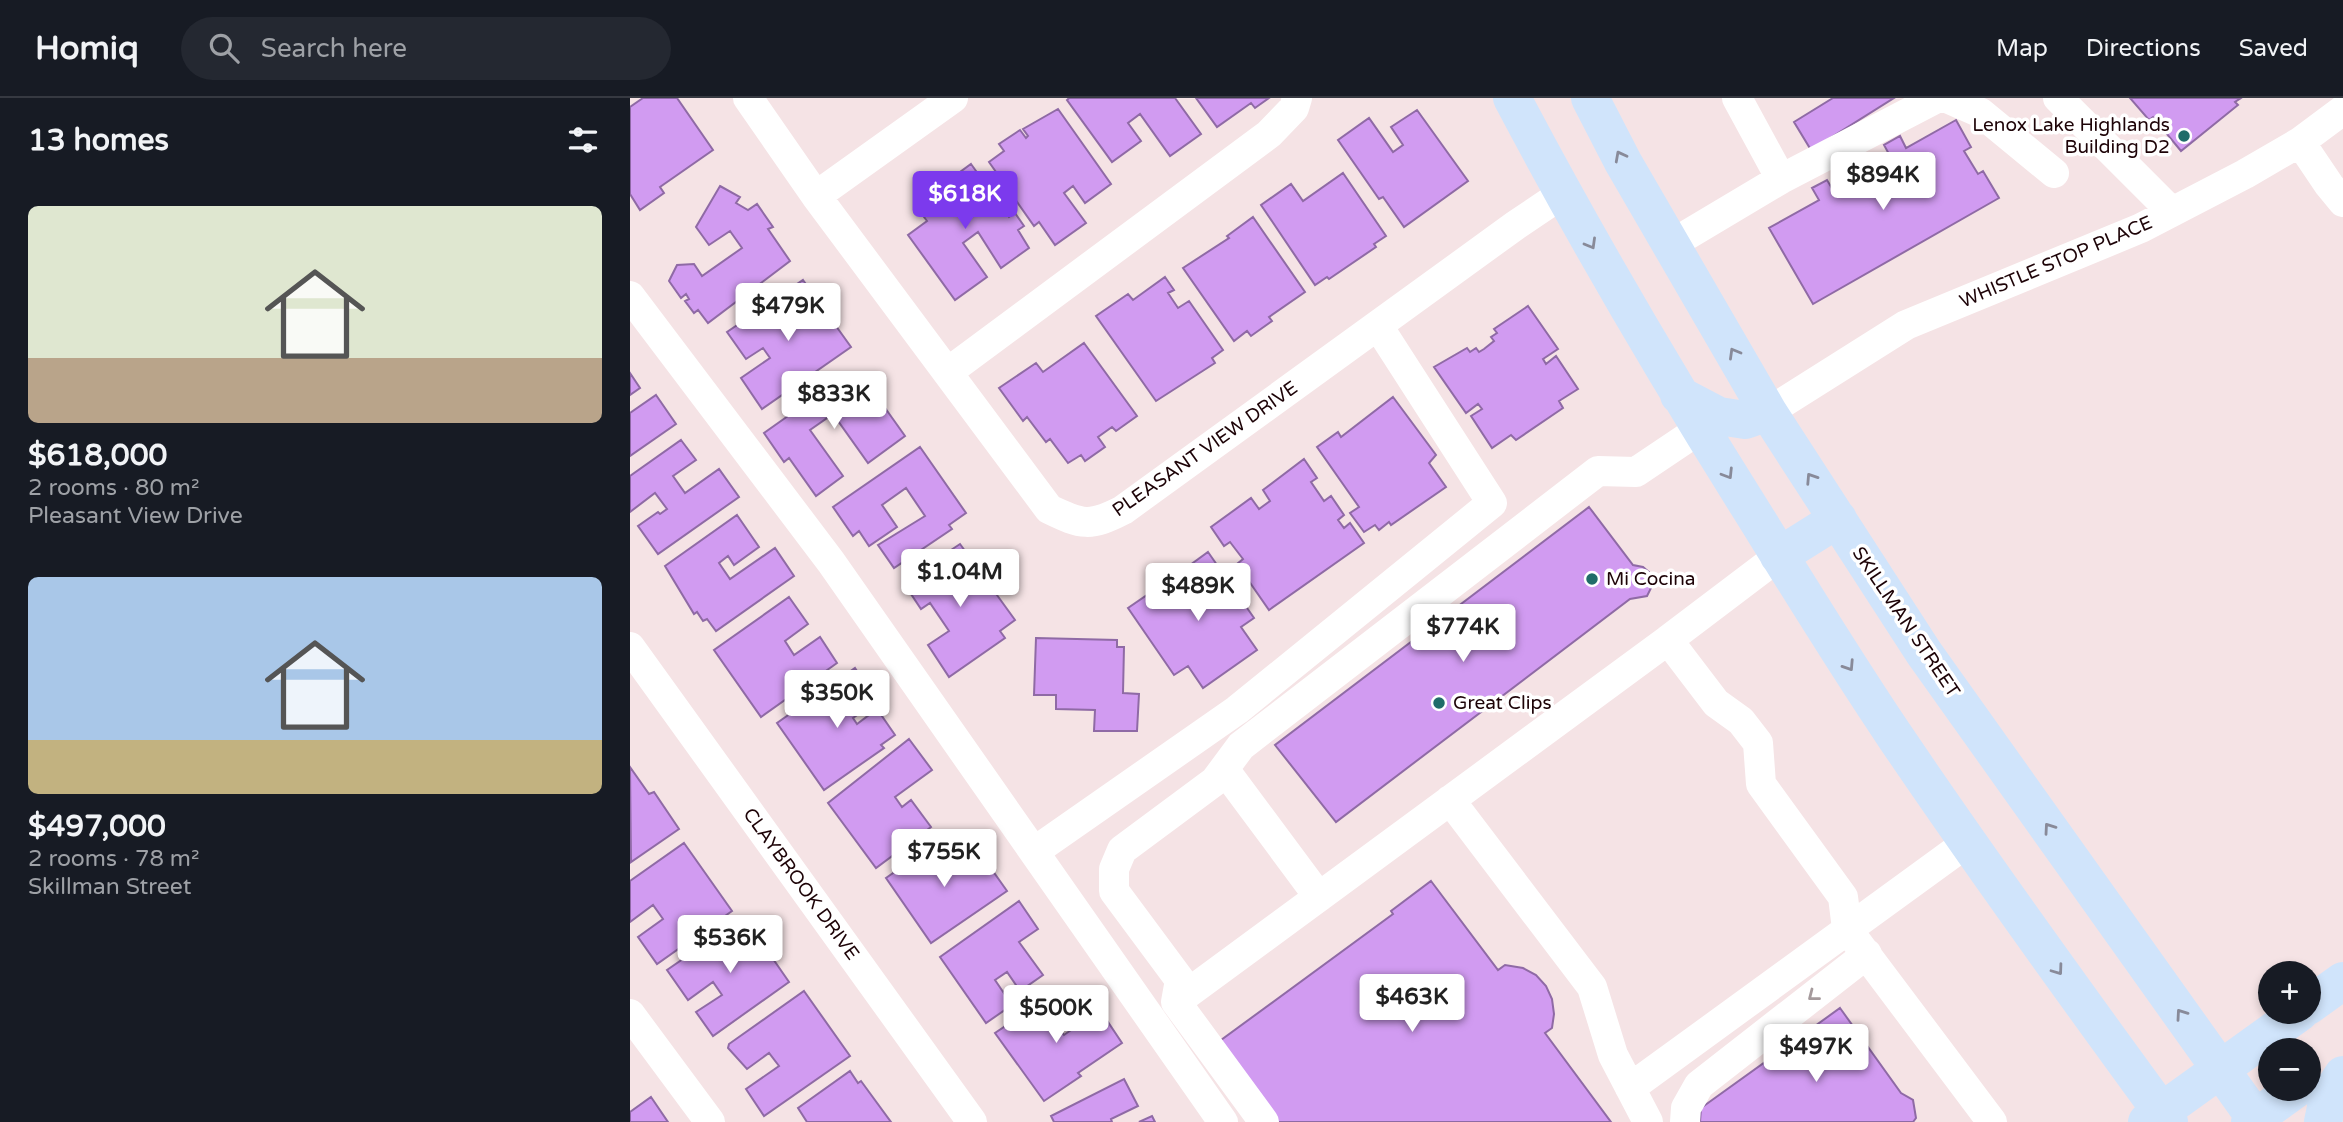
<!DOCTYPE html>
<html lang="en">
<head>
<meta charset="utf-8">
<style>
  body { margin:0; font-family:"Varela Round",sans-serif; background:#242831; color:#f1f3f6; height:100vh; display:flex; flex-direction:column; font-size:26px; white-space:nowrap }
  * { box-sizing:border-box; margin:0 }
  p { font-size:23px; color:#9ea1a6 }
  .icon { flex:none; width:38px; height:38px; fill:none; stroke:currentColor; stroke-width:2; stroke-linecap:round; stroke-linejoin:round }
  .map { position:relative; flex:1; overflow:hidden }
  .side { display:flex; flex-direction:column; background:#171b24; width:630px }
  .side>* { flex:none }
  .controls { position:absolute; left:1628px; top:863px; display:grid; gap:14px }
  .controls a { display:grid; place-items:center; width:63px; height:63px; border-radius:50%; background:#171b24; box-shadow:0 4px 10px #0003; font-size:35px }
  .price { position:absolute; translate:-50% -60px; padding:0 16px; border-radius:7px; background:#fff; color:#222; font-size:23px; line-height:46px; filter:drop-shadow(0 2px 4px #0008) }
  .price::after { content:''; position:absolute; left:50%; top:42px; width:21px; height:16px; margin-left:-10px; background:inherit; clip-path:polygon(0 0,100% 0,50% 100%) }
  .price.active { background:#7c3aed; color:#fff }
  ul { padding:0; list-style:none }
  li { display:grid; align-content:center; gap:14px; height:371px; padding:0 28px }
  li span { display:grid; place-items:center; height:217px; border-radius:10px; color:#555 }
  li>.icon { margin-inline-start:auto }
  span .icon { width:126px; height:126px; fill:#fffc; stroke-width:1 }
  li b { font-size:30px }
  h2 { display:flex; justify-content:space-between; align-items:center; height:84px; padding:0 28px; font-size:30px }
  header { display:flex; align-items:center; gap:42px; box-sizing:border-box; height:98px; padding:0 35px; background:#171b24; border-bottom:2px solid #363941 }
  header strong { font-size:33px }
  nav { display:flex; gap:38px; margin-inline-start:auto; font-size:24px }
  .search { width:490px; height:63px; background:#242831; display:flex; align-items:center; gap:18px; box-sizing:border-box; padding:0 24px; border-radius:38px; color:#9ea1a6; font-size:26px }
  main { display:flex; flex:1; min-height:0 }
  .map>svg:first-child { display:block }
</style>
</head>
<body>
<header>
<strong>Homiq</strong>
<div class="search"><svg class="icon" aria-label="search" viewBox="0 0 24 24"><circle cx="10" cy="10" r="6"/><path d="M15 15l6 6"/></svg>Search here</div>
<nav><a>Map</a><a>Directions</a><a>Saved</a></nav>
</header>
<main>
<section class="side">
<h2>13 homes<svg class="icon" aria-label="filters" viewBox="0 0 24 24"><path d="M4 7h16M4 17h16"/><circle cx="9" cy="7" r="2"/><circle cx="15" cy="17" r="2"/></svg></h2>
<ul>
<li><span style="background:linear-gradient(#dfe7d0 70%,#b9a48a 0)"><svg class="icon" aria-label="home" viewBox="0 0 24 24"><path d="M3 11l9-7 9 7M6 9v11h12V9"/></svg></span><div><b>$618,000</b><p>2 rooms · 80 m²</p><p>Pleasant View Drive</p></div></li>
<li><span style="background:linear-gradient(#a9c7e8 75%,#c2b280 0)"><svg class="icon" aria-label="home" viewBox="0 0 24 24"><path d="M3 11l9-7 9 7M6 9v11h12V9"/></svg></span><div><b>$497,000</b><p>2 rooms · 78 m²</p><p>Skillman Street</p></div></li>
</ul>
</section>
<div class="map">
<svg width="1713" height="1024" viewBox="0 0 1713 1024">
  <rect width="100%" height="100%" fill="#f5e3e5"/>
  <path fill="#d19bf1" stroke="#8f6aa5" stroke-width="2" d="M13 0H47L83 52 30 89 34 95 10 112 0 96V9Z
    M439 0H545L571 36 540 58 510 16 498 25 511 43 482 64 437 2Z
    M566 0H639L625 10 621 5 587 29Z
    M1203 0H1264L1181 52 1164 24Z
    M1500 0H1611L1605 4 1608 7 1551 53 1523 19 1519 22Z
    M428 11 481 86 455 105 443 88 434 95 456 125 425 147 409 124 404 128 359 64 374 53 369 46 390 32 396 40 398 38 393 31Z
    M787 12 838 83 774 129 753 99 749 101 708 42 739 20 763 54 773 47 761 29Z
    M1326 22 1341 49 1334 53 1348 76 1353 73 1369 100 1183 206 1139 130 1189 102 1182 90 1197 82 1206 97 1209 96 1205 89 1219 81 1223 87 1246 73 1243 68 1260 58 1254 47 1270 38 1276 50Z
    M341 66 379 119 385 115 394 128 388 132 399 150 371 170 348 134 333 145 357 179 325 202 278 137 297 123 285 107Z
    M713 75 756 138 744 146 746 149 699 181 697 179 685 187 631 107 661 86 673 103Z
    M90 88 110 99 106 105 118 112 127 106 143 129 138 131 160 163 78 225 68 212 64 215 55 203 59 201 56 196 51 200 39 183 47 167 64 166 72 178 112 150 100 133 79 147 66 129Z
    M623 119 675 194 639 219 642 223 621 238 617 233 604 243 553 170 599 140 597 138Z
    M535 179 544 192 538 195 548 210 559 203 593 252 582 260 585 265 526 303 466 218 498 196 503 202Z
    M173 182 221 249 132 311 111 280 140 260 133 250 116 261 97 234Z
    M898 208 928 251 913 261 916 266 926 258 948 291 929 303 933 310 886 342 881 337 862 350 841 318 852 311 848 306 836 315 804 269 837 250 840 254 846 250 849 254 854 251 864 243 861 239 867 235 864 231Z
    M454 245 507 318 486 333 482 329 468 339 475 349 455 363 451 357 438 365 420 341 416 344 397 319 393 323 369 290 406 265 413 274Z
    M0 275 10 290 0 297Z
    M193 282 199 289 208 283 215 292 230 282 240 296 243 293 275 338 238 365 203 316 180 332 213 378 186 398 159 360 154 364 134 335 182 301 178 294Z
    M26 297 46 326 0 358V315Z
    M763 299 806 357 799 365 816 389 761 427 759 424 749 432 745 427 734 434 720 415 729 409 687 349 708 334 711 339Z
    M51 342 66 362 43 378 55 395 89 371 109 399 28 456 8 428 28 414 30 416 37 411 25 395 0 414V378Z
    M290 349 336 415 319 427 322 431 264 470 248 447 295 418 276 390 252 407 267 429 239 448 229 433 223 438 203 409Z
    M674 361 687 380 681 384 694 403 701 398 714 417 708 422 714 430 720 425 734 445 639 512 607 466 613 461 600 444 594 448 581 429 621 400 629 411 640 403 633 392Z
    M959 409 1003 467 1013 469 1019 474 1023 486 1017 498 1000 501 706 724 645 647Z
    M107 417 129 449 104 467 98 458 89 465 100 481 145 450 164 478 86 533 77 521 73 523 67 514 64 516 35 468Z
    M330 446 385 522 370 533 375 540 319 579 298 547 319 533 300 505 291 511 273 484Z
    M578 454 624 520 611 529 627 552 573 590 558 568 544 577 498 510 520 495 524 501 539 491 560 476 556 470Z
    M159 499 178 526 155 543 164 557 190 539 207 565 131 619 84 552Z
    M406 540 487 542V549H494L493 595 509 596 507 633H464L465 612 426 611V597H404Z
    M225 570 247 603 223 620 227 626 247 611 265 637 251 647 254 650 194 692 147 625Z
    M279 641 302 672 265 699 272 709 281 702 301 729 246 770 198 705Z
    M0 669 19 696 24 694 49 731 1 764Z
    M315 739 339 774 355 762 377 793 301 845 256 780Z
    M54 745 102 813 27 866 8 839 33 821 23 807 0 824V783Z
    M801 783 868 872 875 867 893 870 906 877 916 888 922 901 924 916 922 930 915 935 981 1024H647L587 945 763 816 761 813Z
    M389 803 408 831 389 844 413 877 390 893 377 874 365 882 382 907 356 925 310 859Z
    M114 819 159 884 83 938 66 914 92 897 83 884 58 902 37 872Z
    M174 893 220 958 134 1018 116 991 149 968 139 955 117 971 98 950 99 946Z
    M426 894 443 919 428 929 434 937 470 912 492 945 448 975 451 978 414 1003 365 935Z
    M1210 910 1271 995 1283 1002 1286 1020 1283 1024H1070L1071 1010Z
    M220 973 228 985 231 983 261 1024H177L168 1010Z
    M494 981 508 1008 481 1021 482 1024H424L421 1018Z
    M21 999 38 1024H0V1014Z
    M522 1018 525 1024H509Z"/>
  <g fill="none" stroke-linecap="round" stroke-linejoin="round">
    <path stroke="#fff" stroke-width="30" d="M118 0 186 98 419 411C452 427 460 429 493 412L886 127 932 96
      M1107 0 1151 81 1307 0
      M1317 0 1351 15 1424 75
      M1428 0 1542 114
      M1670 44 1699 87 1713 104
      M186 98 323 0
      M1042 146 1151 81
      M0 198 201 464 593 1024
      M318 274 639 36 664 10 667 0
      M1138 314 1276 227 1511 130 1615 76 1670 44 1713 12
      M1149 458 1038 542 1086 605 1111 623 1128 645 1131 686 1213 799 1217 831 1362 1024
      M0 549 342 1024
      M594 671 689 799
      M820 702 962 889 983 957 1018 1024
      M405 753 607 612 862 405 748 228
      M546 904 1038 542
      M0 916 80 1024
      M1000 990 1338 744
      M634 1024 546 904 550 882 484 793V771L492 752 585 683 611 648 968 373 1006 374 1070 331
      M1055 1024 1056 1010 1069 987 1237 856"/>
    <path stroke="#d0e4fb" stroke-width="38" d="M882 0C958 144 1041 285 1128 423 1173 496 1218 569 1266 640 1354 770 1446 897 1539 1024
      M960 0 993 64 1138 314 1294 555 1628 1024
      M1049 297 1089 318 1115 322 1138 314
      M1149 458 1208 421
      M1678 908 1713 883
      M1517 1024 1670 914
      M1620 1024 1667 990
      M1693 1024 1698 1000 1713 977"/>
  </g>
  <defs><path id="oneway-chevron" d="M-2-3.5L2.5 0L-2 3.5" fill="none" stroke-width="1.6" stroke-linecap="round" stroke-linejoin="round" transform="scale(1.75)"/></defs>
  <g stroke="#888a99">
    <use href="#oneway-chevron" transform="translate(990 58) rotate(-118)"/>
    <use href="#oneway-chevron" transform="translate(961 146) rotate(60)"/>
    <use href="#oneway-chevron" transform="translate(1104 255) rotate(-120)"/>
    <use href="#oneway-chevron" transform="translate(1098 376) rotate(58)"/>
    <use href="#oneway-chevron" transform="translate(1181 380) rotate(-123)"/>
    <use href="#oneway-chevron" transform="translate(1219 568) rotate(57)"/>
    <use href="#oneway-chevron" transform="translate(1419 730) rotate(-125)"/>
    <use href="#oneway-chevron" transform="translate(1428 872) rotate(54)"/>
    <use href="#oneway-chevron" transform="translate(1551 916) rotate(-125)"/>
  </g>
  <use stroke="#a59a9c" href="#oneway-chevron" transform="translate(1183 898) rotate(142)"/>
  <g fill="#206c69" stroke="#fff" stroke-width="2.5">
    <circle cx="1554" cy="38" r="7"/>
    <circle cx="962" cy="481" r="7"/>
    <circle cx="809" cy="605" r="7"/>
  </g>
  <g text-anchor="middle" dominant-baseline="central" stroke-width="7" stroke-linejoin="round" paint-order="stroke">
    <g font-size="19" fill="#1d0307" stroke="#fff" text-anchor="start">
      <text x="1540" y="27" text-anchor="end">Lenox Lake Highlands<tspan x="1540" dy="22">Building D2</tspan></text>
      <text x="976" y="481">Mi Cocina</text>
      <text x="823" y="605">Great Clips</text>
    </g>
    <g font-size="19" fill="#1d0307" stroke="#fff">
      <text transform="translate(1426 164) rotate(-23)">WHISTLE STOP PLACE</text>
      <text transform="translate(575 351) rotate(-35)">PLEASANT VIEW DRIVE</text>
      <text transform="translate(1276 524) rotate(56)">SKILLMAN STREET</text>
      <text transform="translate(171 786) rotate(54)">CLAYBROOK DRIVE</text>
    </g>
  </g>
</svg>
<div class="controls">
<a>+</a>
<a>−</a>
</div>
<b class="price" style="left:1253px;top:114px">$894K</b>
<b class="price active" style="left:335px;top:133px">$618K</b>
<b class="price" style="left:158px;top:245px">$479K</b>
<b class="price" style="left:204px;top:333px">$833K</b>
<b class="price" style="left:330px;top:511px">$1.04M</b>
<b class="price" style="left:568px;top:525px">$489K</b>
<b class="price" style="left:833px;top:566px">$774K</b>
<b class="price" style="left:207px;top:632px">$350K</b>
<b class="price" style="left:314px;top:791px">$755K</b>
<b class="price" style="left:100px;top:877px">$536K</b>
<b class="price" style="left:782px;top:936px">$463K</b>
<b class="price" style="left:426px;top:947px">$500K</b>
<b class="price" style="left:1186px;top:986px">$497K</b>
</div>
</main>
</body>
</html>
